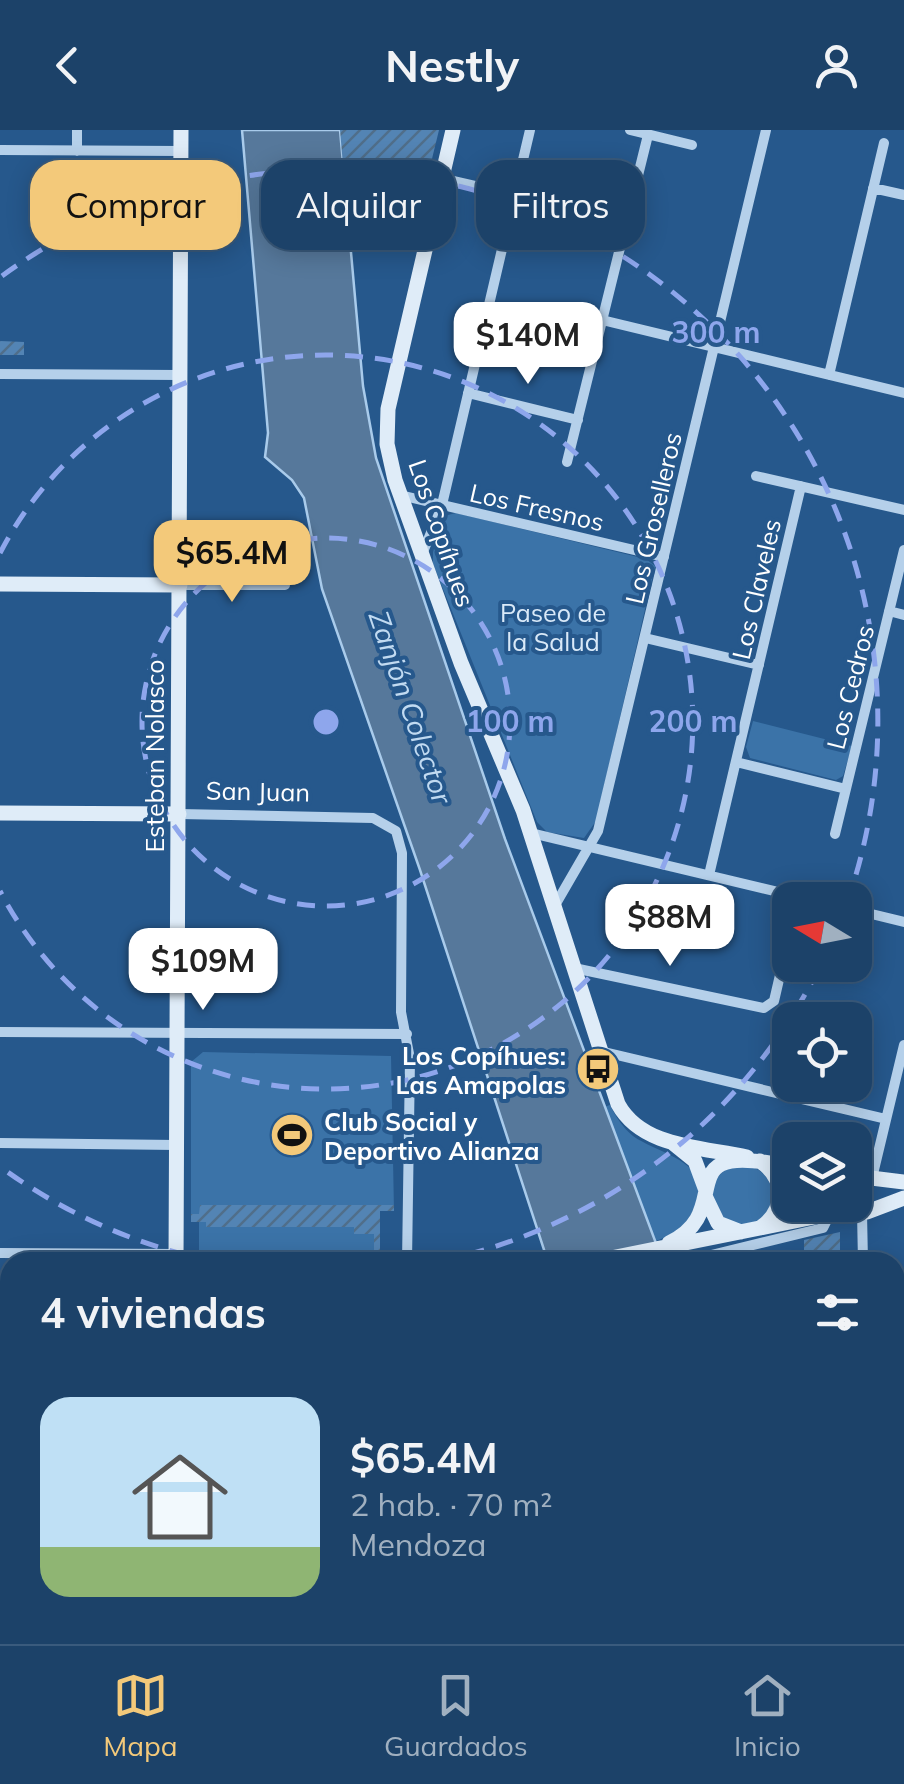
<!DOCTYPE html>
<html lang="es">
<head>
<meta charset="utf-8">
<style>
  body { margin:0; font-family:Mulish,sans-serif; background:#25496f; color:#f1f3f6; height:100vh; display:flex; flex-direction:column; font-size:38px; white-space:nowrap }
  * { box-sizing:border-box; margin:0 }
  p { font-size:32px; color:#a0b0c0 }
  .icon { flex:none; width:55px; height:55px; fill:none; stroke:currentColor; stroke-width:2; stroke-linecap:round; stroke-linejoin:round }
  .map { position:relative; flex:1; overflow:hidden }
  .drawer { position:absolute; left:0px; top:1122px; width:905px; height:392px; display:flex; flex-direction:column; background:#1c4269; border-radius:30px 30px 0 0; box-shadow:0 5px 25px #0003,0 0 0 2px #3a5b7d }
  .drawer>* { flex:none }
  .banner { position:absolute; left:30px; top:30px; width:845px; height:90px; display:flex; gap:20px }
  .needle { width:65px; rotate:280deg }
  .controls { position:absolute; left:772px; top:752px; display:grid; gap:20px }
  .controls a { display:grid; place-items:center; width:100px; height:100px; border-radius:20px; background:#1c4269; box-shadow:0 5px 25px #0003,0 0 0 2px #3a5b7d; font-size:50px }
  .price { position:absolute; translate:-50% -85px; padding:0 22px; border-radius:20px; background:#fff; color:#222; font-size:32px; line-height:65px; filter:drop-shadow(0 2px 5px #0008) }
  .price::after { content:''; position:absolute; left:50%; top:60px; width:30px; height:22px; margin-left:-15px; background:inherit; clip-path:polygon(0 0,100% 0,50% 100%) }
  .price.current { background:#f3c97a; color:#111 }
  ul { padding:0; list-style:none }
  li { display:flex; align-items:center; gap:30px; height:250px; padding:0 40px }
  li span { display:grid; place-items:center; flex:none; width:280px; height:200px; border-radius:30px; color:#555 }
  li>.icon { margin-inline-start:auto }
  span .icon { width:120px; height:120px; fill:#fffc; stroke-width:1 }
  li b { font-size:42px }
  h2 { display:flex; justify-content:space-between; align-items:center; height:120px; padding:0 40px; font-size:42px }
  .tag { padding:0 35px; border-radius:30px; background:#1c4269; box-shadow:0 5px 25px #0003,0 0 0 2px #3a5b7d; font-size:35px; line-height:90px }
  .tag.current { background:#f3c97a; color:#111 }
  header { display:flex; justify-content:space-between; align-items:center; height:130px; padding:0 40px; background:#1c4269; font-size:45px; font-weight:700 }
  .dock { display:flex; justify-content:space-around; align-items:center; height:140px; border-top:2px solid #3a5b7d; background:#1c4269; font-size:28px; color:#a0b0c0 }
  .dock a { display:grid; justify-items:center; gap:5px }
  .dock .current { color:#f3c97a }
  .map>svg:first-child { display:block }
</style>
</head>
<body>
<header><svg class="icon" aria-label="back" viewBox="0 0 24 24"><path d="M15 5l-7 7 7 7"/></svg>Nestly<svg class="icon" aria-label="person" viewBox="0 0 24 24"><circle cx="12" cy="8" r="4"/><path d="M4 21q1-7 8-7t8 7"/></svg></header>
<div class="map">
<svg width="904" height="1514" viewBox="0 0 904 1514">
  <defs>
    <pattern id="building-hatch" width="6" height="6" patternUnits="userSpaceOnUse" patternTransform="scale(2.5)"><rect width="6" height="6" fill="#5384b4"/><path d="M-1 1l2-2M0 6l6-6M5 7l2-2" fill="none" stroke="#506e8a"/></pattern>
  </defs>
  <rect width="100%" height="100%" fill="#26588c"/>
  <path fill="#3b73a8" d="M456 383 646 429 655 436 596 691 584 708 547 702 537 692 433 434V422L444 386Z
    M753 591 852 616 843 646 836 650 750 628 746 617Z
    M203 922 391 926 394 1081H380V1132H199V1092H191V932Z
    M610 975C616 987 623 998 633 1006 659 1025 717 1031 694 1079 685 1097 672 1106 653 1112L604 977Z
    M712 1065a30 30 0 1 1 60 0a30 30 0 1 1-60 0Z"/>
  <path fill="#56789b" stroke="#a9cbeb" stroke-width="2.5" d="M242 0H340L363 256 376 328 505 709 663 1132H548L420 740 322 459 304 368 292 350 265 327 268 303Z
    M895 1410 904 1420V1514H862L853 1505H895Z"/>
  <path fill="url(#building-hatch)" d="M340 0H439L430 37 379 41 385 101 349 104Z
    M0 211 24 212V225H0Z
    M200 1075H394V1081H380V1132H374V1104H354V1097H206V1092H191V1084H199Z
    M840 1102V1132H804V1110Z"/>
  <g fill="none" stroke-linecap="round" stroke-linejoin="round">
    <path stroke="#b5d0ea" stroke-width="10" d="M77 0V21
      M630 0 692 15
      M0 20 181 21
      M441 48 515 65
      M873 58 904 65
      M602 190 904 263
      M0 244 181 245
      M829 245 884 13
      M468 263 578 290
      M567 332 648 5
      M756 346 904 380
      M400 365 664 427
      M422 424 441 379 530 0
      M180 455H285
      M889 481 904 485
      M645 508 759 535
      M736 632 846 659
      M179 684 373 688 396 701 402 723 401 882 410 929 407 1132
      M531 703 812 770
      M835 704 904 420
      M709 745 801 356
      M554 777 598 701 766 0
      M855 780 904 792
      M574 838 764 878 774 871 790 802
      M0 902 407 904
      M600 921 886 989
      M0 1013 177 1015
      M872 1048 904 915
      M862 1083 863 1132
      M0 1123 176 1124
      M703 1127 823 1098 830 1084
      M516 1132 531 1130
      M895 1248 904 1247
      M521 1514 562 1505
      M634 1514V1505"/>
    <path stroke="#dfecf8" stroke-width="15" d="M453 0 388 279 387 314 395 350 461 533 523 680 618 974C642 1018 702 1017 747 1027
      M0 454 180 455
      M0 683 179 684
      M674 1014 695 1031 705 1058
      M855 1046 904 1052
      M705 1066 718 1093 741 1102
      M760 1098C786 1080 786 1049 760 1031
      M669 1113C740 1080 662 1008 790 1037
      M176 1132 181 0
      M591 1132 824 1085 867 1082 904 1068
      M0 1260 10 1258
      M0 1445 10 1442
      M173 1514V1505
      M402 1514V1505"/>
  </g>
  <g fill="none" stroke="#8ea6ec" stroke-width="5" stroke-dasharray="18 12">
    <circle cx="326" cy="592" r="184"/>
    <path d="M0 423A367 367 0 1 1 0 761"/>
    <path d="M819 838A551 551 0 0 1 436 1132M216 1132A551 551 0 0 1 2 1038M2 146A551 551 0 0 1 849 767"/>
  </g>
  <defs>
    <g id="bus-disc" transform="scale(2.25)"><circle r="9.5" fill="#f3c97a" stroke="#26588c"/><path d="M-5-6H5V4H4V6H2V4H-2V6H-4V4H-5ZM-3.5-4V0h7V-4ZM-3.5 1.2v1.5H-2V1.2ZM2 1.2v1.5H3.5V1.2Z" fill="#111"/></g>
    <g id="stadium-disc" transform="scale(2.25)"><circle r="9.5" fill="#f3c97a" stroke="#26588c"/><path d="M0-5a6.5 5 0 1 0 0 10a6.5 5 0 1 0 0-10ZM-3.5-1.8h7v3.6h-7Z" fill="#111"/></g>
  </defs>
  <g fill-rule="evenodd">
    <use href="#bus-disc" x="598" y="939"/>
    <use href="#stadium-disc" x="292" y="1005"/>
  </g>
  <g text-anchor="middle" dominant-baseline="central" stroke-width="8" stroke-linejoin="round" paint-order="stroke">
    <g font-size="25" fill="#fff" stroke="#26588c">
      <text transform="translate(537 377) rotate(13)">Los Fresnos</text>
      <text transform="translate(653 388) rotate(-77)">Los Groselleros</text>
      <text transform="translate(442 403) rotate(71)">Los Copíhues</text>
      <text transform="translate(756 459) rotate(-77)">Los Claveles</text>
      <text transform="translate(850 557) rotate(-76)">Los Cedros</text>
      <text transform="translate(154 626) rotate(-90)">Esteban Nolasco</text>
      <text transform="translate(258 661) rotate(1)">San Juan</text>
    </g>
    <g font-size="25" fill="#d9e9f8" stroke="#26588c">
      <text x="553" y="482">Paseo de<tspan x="553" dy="29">la Salud</tspan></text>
    </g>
    <g font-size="25" font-weight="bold" fill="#fff" stroke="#26588c" text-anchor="end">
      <text x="566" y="925">Los Copíhues:<tspan x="566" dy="29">Las Amapolas</tspan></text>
      <text x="324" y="991" text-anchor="start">Club Social y<tspan x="324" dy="29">Deportivo Alianza</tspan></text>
    </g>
    <g font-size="28" font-style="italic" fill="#c1daf1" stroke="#26588c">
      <text transform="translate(411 577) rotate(71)">Zanjón Colector</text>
    </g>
  </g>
  <circle cx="326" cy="592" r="15" fill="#8ea6ec" stroke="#26588c" stroke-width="5"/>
  <g font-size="30" text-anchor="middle" font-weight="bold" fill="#8ea6ec" stroke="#26588c" stroke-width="8" stroke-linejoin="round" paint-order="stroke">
    <text x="716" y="213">300 m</text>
    <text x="510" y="602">100 m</text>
    <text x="693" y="602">200 m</text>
  </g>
</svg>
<div class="controls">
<a><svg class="needle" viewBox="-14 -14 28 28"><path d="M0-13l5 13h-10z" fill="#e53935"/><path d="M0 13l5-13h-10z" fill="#a0b0c0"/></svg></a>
<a><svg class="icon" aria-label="locate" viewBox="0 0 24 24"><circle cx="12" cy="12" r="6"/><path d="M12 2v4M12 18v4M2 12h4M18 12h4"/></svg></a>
<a><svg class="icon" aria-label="layers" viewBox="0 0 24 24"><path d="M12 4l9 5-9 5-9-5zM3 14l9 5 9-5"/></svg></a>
</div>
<b class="price" style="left:528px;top:257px">$140M</b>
<b class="price current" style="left:232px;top:475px">$65.4M</b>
<b class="price" style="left:670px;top:839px">$88M</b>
<b class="price" style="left:203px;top:883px">$109M</b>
<div class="banner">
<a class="tag current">Comprar</a>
<a class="tag">Alquilar</a>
<a class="tag">Filtros</a>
</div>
<section class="drawer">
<h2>4 viviendas<svg class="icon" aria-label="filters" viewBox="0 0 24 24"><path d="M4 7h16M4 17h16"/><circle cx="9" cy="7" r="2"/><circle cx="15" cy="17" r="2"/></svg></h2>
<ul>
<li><span style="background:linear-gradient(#bfe0f5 75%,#8fb573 0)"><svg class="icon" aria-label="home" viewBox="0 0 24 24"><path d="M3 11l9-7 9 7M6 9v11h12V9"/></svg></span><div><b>$65.4M</b><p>2 hab. · 70 m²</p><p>Mendoza</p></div></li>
</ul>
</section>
</div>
<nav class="dock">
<a class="current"><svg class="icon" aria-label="map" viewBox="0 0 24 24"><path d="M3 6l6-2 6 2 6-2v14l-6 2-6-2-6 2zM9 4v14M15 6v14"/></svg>Mapa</a>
<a><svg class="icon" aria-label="saved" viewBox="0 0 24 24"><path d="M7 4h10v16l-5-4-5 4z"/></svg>Guardados</a>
<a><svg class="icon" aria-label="home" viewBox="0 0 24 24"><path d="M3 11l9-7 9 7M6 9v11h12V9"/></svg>Inicio</a>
</nav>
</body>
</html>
